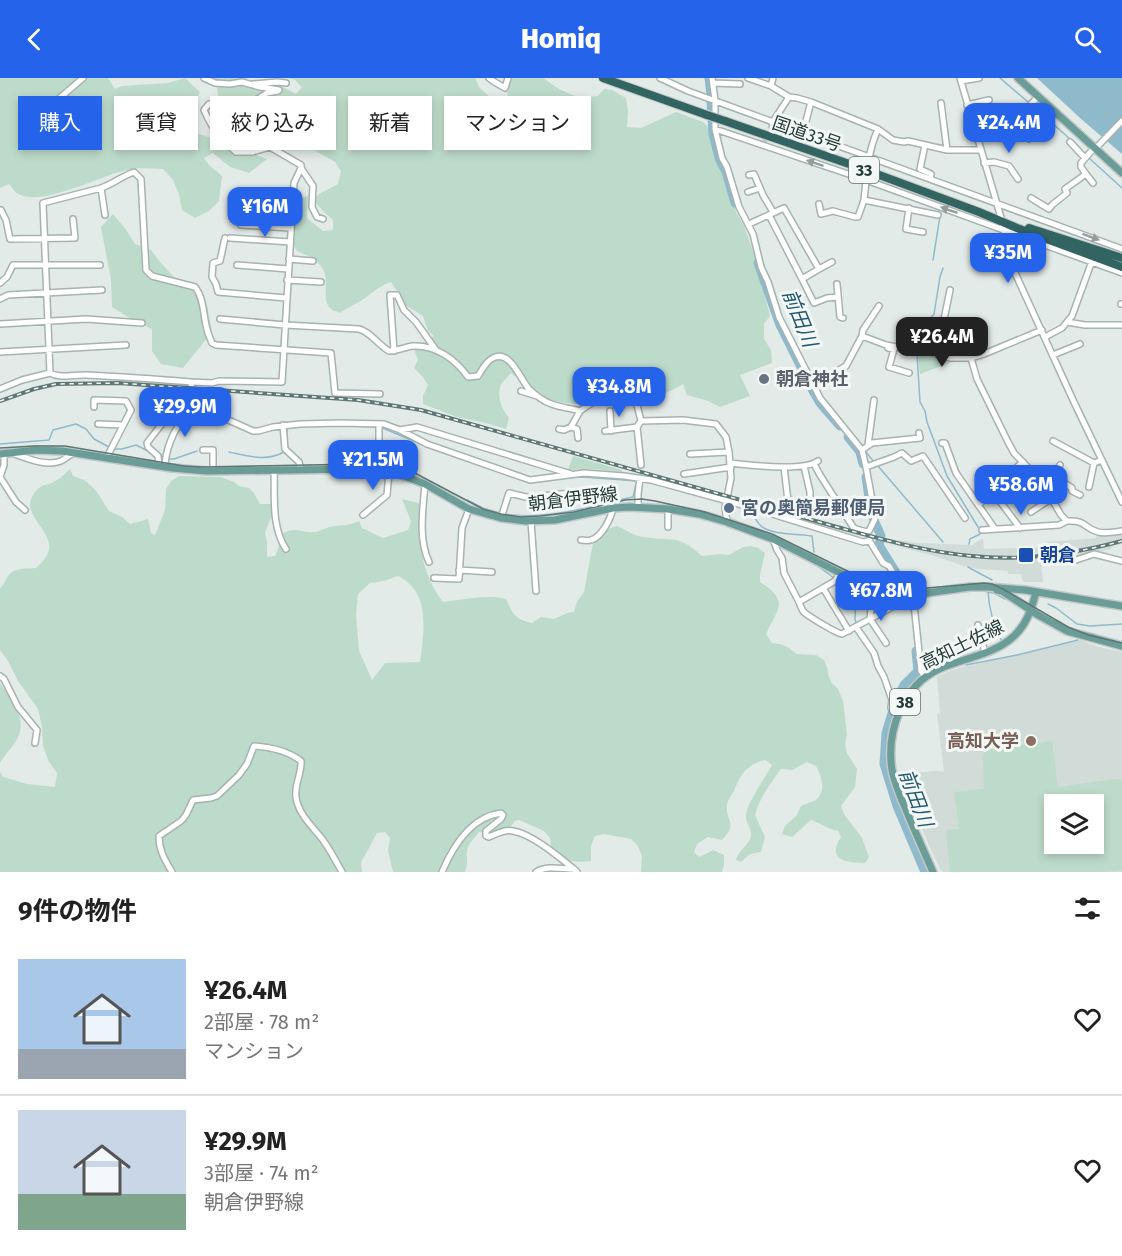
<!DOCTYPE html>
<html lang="ja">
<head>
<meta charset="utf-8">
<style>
  body { margin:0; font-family:"Fira Sans","Noto Sans JP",sans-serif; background:#f2f2f2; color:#222; height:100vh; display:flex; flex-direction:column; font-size:22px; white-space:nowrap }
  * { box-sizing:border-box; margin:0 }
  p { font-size:20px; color:#767676 }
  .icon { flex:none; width:33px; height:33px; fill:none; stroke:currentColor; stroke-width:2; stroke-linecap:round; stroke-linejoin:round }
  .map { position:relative; height:794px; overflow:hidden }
  .panel { display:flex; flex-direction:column; background:#fff; flex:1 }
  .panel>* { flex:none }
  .hud { position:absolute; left:18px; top:18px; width:600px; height:54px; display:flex; gap:12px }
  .buttons { position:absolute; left:1044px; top:716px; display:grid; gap:12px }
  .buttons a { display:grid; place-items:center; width:60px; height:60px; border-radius:0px; background:#fff; box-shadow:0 3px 9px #0003; font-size:30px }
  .price { position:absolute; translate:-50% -51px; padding:0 14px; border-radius:12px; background:#2563eb; color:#fff; font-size:20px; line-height:39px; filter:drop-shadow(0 2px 3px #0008) }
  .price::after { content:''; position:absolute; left:50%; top:36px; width:18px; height:14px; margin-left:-9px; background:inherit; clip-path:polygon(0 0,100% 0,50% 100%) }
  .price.on { background:#222; color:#fff }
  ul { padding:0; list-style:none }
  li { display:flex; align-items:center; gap:18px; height:150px; padding:0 18px }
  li+li { border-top:2px solid #e0e0e0 }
  li span { display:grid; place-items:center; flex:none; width:168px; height:120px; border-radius:0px; color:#555 }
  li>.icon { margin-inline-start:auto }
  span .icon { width:72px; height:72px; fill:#fffc; stroke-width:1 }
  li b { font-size:26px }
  h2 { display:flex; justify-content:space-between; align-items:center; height:72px; padding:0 18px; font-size:26px }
  .pill { padding:0 21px; border-radius:0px; background:#fff; box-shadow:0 3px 9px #0003; font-size:21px; line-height:54px }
  .pill.on { background:#2563eb; color:#fff }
  header { display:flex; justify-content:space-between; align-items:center; height:78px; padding:0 18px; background:#2563eb; color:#fff; font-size:27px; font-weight:800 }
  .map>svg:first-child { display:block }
</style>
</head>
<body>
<header><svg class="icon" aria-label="back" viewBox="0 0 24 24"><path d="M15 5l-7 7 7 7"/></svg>Homiq<svg class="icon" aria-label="search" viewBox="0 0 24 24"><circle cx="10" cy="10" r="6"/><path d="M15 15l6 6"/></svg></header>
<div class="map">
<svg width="1122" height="794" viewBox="0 0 1122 794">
  <rect width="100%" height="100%" fill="#e3ebe9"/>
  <path fill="#d1dbd8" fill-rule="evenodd" d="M1122 456V466L1112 469 1111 471 1081 478 1041 482 1043 504H1023L1021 496H1008V493L979 491 963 488 941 480 882 464 884 460 917 465 972 467 983 460 984 471 1021 470 1047 469V464L1096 460 1097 457Z
    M1080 562 1099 569 1122 574V794H943L940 791 909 723 901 696 937 693 944 694 937 636 940 635 937 599 947 594 963 589ZM1054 726H1094V765H1054Z"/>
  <path fill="#bddbca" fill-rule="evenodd" d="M0 0H80L83 2 86 0H108L115 11 122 8 168 5 185 0 200 14 192 31 196 55 211 60 229 72 241 77 254 76 267 81 249 95 230 89 213 75 204 80 209 87 222 98 219 123 209 133 195 140 182 132 179 116 173 102 163 91C150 91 138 89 126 92 101 98 41 129 19 116 15 115 12 109 9 106L0 110Z
    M211 0H246L247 5 261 8 283 9 296 16 302 9 295 2 288 0H475L479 9 491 20 507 19 511 0H543L559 11 579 20 598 18 604 11 612 12 626 20 628 33 627 49 641 50 676 34 703 44 708 49 718 81 725 93 726 104 737 136 744 148 755 179 770 238 764 246V261L771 272 772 285 740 297 750 318 720 329 708 323 687 317 683 306C675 311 655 321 646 321 639 321 633 316 628 311L614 312 601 314 590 321 578 326 565 325 549 322 524 303 511 295C508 299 503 303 501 307 496 318 502 331 509 340L506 351 486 345 457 339 423 326V318L428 307 422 298 414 290 418 282 414 271 434 258 428 253 423 238 407 228 391 204C376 209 370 218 357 225 351 229 346 230 340 235 337 233 333 233 331 231 315 217 345 190 297 173L292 165 296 125 308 117 307 140 323 153 333 152V142L324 134 313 122C322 112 327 113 338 106L341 93 335 84 282 54 291 33 278 27H266L259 23C247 34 231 33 219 23L216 2Z
    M113 136 127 153 135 166 151 172 160 184 174 199 193 205 207 228 212 254 183 290 161 286 152 273V251L133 242 112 229 111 202 101 149Z
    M918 275 954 283 920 296Z
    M573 378 622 392V394L591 391 568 392Z
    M70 391 73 398 84 402 89 406 97 414 109 433 122 439 130 446 148 441 151 455 155 457 165 432 166 411 171 403 179 398 221 399 234 404 239 408 249 410 254 415 260 426H271L273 435 265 454 267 464V479L275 478 279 468 282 456C296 447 302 456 316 454 321 453 325 450 330 449 342 446 346 449 359 443L362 450 383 460 408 452 411 443 402 421 418 425 425 429C424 440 421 451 421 462 421 485 430 507 443 524 463 522 486 516 506 521 513 536 514 541 532 545L541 539 554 541 567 535 574 534 577 524 584 514 593 465 608 451 617 448C626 452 634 458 644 459 673 464 677 455 702 478L720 476 729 477 743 469 751 468 758 470 765 475 760 497V504C790 524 778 530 766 556L772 565C783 566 788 568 796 576L816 577 824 582 827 589 828 596 831 604 838 611 843 623 847 656 845 666 847 675 857 691 855 709 841 728 844 736 862 760 869 779 865 785C846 785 826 782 841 759L838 753C827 751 821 745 811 742L792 759 782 756 785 748 797 737 801 728C805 726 812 724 816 722 827 712 821 698 816 688L807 684 792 692 781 691C770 706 760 719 755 737L765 759 761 774 750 776 741 784 736 782C738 772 749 768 751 758 752 750 746 746 746 739 745 727 766 699 772 687L765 682C747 687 743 693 735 710 733 716 728 720 727 727 725 744 739 744 722 762L708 759 697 766 694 774 699 779 713 772 724 777V787L722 794H641L642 778 638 768 631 761 604 756 595 758 591 768V783C576 785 564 783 552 774L550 760 544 753 519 742 515 743C507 755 492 757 479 754 475 760 468 765 467 773 466 782 469 783 465 794H393L388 773 390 760 385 754 377 755C371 765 367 775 361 784L362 794H0V694L3 699 27 706 55 709 57 695 49 684 43 668 42 649 38 631 18 603 8 583 0 572V510C4 507 5 502 8 498 15 489 26 491 36 490 40 486 46 481 48 475 57 452 13 435 38 411 44 405 50 407 55 403 61 401 65 395 70 391ZM398 498C431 514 424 554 420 584L385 585 372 602 359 573 356 536 358 516 370 505 384 503Z
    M0 605C11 620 26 638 19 657 16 666 5 676 0 685Z
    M1052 663 1058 709 1116 701 1122 702V792L1104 794H950L946 752 959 751 954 714 984 711 983 681 985 672ZM1054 726H1094V765H1054Z"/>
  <path fill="#8fbacc" d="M1037 0H1122V76L1080 40Z"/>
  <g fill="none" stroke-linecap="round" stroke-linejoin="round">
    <path stroke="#8fbacc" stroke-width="1.5" d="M1000 0 1028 24
      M1033 28 1070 61
      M1089 80 1122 110
      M933 182 940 138
      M927 271 929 242 934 236 940 199 943 190
      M917 276 920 324 925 333 927 344 947 398 978 449
      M357 348 376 349
      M380 349 426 368
      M0 366 49 362 53 352 76 346 86 351 94 361 109 369
      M287 370V350L289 349
      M113 371H122L136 367 150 374
      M229 374C248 378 266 384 284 374
      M866 374 874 384
      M168 381H174L197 373
      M878 388 943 464
      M562 400 582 399 638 403
      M467 422 483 430 500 435
      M605 425 633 419 636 406
      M750 432C753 437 756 443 761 448 771 457 798 456 812 458L814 474
      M504 436C536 441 569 434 600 427
      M969 466 970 461 980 456V452
      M816 487 834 500
      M968 489 992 502
      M838 504 856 520 855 541 856 545
      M987 514 994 515 1005 521
      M988 514C989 532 994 548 1002 564
      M1048 526 1056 530 1077 546 1090 548 1122 546
      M966 587 1017 577 1078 562
      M889 606 896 622"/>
    <path stroke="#8fbacc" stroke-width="9" d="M709 0 711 17
      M711 23 713 56 719 80 726 94 735 125
      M758 185 780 247 813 313 820 325 840 348
      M848 359 860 374 863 386
      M866 399 871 435 881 458
      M880 463 879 467 905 509
      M916 573 918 593 904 607 896 622 886 655 884 686 897 728 925 794"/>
    <path stroke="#bdc8c6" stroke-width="5" stroke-dasharray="5 2.5" stroke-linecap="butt" d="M764 65 772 45"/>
    <g stroke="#a6b3b0" stroke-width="8">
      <path id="minor" d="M489 0 493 3 505 10 508 0
        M660 0 688 13 1122 171
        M712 0 715 22V51L722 80 727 89 739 129 753 156 761 189 768 204 779 239 820 320 862 372 866 389 875 438V441L869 453 867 454
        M748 0 771 8
        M773 0 771 8 789 19 797 20 811 24 878 51 893 62 904 64 908 63 947 72H980
        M960 0 1002 143 1010 184 1073 322 1122 424
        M961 3 979 0
        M713 5 740 6
        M253 6 277 4 286 5
        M1038 19 1022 35 1039 51
        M55 24 83 0
        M941 25 947 72
        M967 27 989 22
        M806 43 811 24
        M972 43 995 35
        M772 45 789 19
        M715 51 866 102 1122 195
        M878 51C867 76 867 96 864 122L938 137
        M977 60 1002 53
        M1029 61 1043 47
        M1070 64 1085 80
        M925 67 920 91 931 96 930 101
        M1095 71 1122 43
        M984 85 994 84 1009 88 1018 101
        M301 90 313 108 312 129 317 139 323 141
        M1086 96 1093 105
        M749 97 754 96 763 117 773 134
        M101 110 105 137
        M748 114 760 110
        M1031 120 1049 131 1052 127 1067 115 1065 111 1086 96 1081 89V85L1094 70
        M819 126 821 136 833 133 855 139H858L864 122
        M909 130 906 151 923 154
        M1 132 6 142 10 161 75 160 73 141
        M749 146 784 130 819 191 802 201 769 137
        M241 147 290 150
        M225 160 220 183 213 185 212 199 216 206 218 214 286 220
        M230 160 290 164
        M289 181 313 183
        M237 187 288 191
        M819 191 832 184
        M802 201 814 225 827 220 838 219
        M287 202 321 204
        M0 205 7 199 13 187H100
        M837 206 840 239 843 240
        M0 221 8 217 102 212
        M1121 226H1122
        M220 241 285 247 359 251C371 254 378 267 389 273 397 273 405 269 413 268 436 267 455 281 468 299L478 298C482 292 486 283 493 280 510 271 520 301 529 311 532 314 536 317 540 320 552 329 566 329 580 333 594 322 610 315 628 316L636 323 641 343 683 342 716 346 726 359 729 374 731 400 725 430 727 444
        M1067 244 1072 238 1092 183
        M0 246 86 241 142 245
        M1042 252 984 276 971 280 977 301 1008 364 1014 375 1042 404 1061 437 1067 443C1087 442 1083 450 1098 454 1105 456 1114 454 1122 453
        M862 258 886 267 913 272 925 273 950 280H971
        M1045 259 1062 250 1067 244 1085 247H1122
        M888 270 894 271 889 289 909 295
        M394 273 390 217H397L404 232 416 244 436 272
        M0 274 126 267
        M937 276 950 212
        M1053 277 1080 266
        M968 280 969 254
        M50 295 43 125 101 110C113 106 122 98 134 94L141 101 146 192 152 198 195 209C204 220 203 237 207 251 208 256 210 260 212 265L216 267 331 275 335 315 380 316
        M191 304 212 305 219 303 282 304 294 105 301 90V87L270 69 252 74H236C220 60 212 51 204 32L209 26 240 33 267 15 278 13 279 12 260 9 242 4 230 6 215 5 204 0
        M811 304 829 298 846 288 862 258 863 252 879 228
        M0 311 22 302 50 295C61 301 74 296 87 297 121 299 156 301 191 304L194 337 215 336 253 353H258L273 349 300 346 341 345 384 346 400 352 427 366 530 402 584 395 624 398 651 402 753 430 863 464 870 463
        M521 313 537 318
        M94 329V322L126 323 131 332 107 379
        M610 333 611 353
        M641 343 637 349 641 387
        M98 346 123 347
        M283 347 285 371 299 384 301 391
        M571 349 577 351 578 360
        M559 351 564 352 571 349 580 333
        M400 352 417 349 571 396
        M605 353 637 349
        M1053 363 1094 385 1102 382
        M942 365H945L956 395 995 451
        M868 367 874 322
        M203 372H213V393
        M862 372 872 365 920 360 919 355
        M12 375C26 380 46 389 61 383 65 381 69 377 74 375
        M690 376 729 374
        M730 385C750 387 802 394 818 383
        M814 386 820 397 853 449 856 451 867 454
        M1060 387 1055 395C1059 402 1065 406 1072 410V413L1080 417
        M159 388 158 378 148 369 147 365 161 347
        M804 388 810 414V426
        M165 389C165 376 173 348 186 341 188 340 192 339 194 337
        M784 389 788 423
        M866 389 894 379 902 375 911 383 923 378 965 440
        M362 391 363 384 377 380 379 377V346
        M274 392C275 417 271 449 286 471
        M684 396 731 389
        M0 399 16 424 25 432
        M0 399 4 387V376
        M1008 403 1005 399 1023 384
        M425 406C423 431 418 461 429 484
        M1089 409 1094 385
        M1050 416 1062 404
        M978 427 993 414 1020 450
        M638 429V416L640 400
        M1031 434 1052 420
        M363 437 387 417 389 394
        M501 440 509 415 526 419H534L598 412 603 432
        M531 443 536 513
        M668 449V431
        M982 452 1059 447 1067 443
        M773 461 777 472 782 480 784 495 799 524 835 503 840 495
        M581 462C584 462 588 463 591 462 602 459 611 440 613 430
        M869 462 883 485 889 488 903 511 905 517V522L870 541 886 565
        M1073 483 1094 476 1122 483
        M459 492 492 494
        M434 500 459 501 462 450 469 431
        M823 510 849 553
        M913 517 921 593 926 600
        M799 524C800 527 801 530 803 533 806 537 836 555 842 556L870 541 873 511
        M978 547 985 575
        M856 549 874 575 878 588 884 599 892 622 891 630 897 636
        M0 598 4 601 18 629 37 652 35 665
        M172 794C165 782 159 773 159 758L181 743 186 737 193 722 211 720 217 718 239 697 247 686 254 668C270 669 288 673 301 683 302 695 294 707 296 719 298 736 313 749 323 762 330 772 336 783 342 794
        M442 794C453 768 471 739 501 735L503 737 501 741 486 753V758L489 759C496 756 505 751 513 753 532 756 559 779 574 791
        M536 794C547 787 561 791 574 791L577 794"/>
    </g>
    <g stroke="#c2c8c7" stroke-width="10">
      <path id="major" d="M1018 0 1122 95
        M0 376 36 372 62 373 172 390 207 393 362 391 389 394 402 397 425 406 469 431 501 440 526 443 555 442 613 430 630 429 668 431 699 436 727 444 773 461 858 504 885 515 913 517 970 509H988L1025 512 1122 528
        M997 512 1002 513 1038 537 1067 553 1122 568
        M933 794C925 776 917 758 909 739 903 724 895 708 892 692 886 654 902 608 939 591 963 580 994 577 1014 558 1027 546 1032 530 1036 514"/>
    </g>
    <g stroke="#c2c8c7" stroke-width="10">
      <path id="highway" d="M603 0 707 37
        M725 43 855 88 979 134 1017 150 1122 189
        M1029 150 1122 180"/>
    </g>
    <use href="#minor" stroke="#fff" stroke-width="5"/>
    <use href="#major" stroke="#6b9d98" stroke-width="7"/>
    <use href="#highway" stroke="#326562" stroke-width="8"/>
    <path stroke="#5e7774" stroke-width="1.5" d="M0 370 34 368H65L184 388 202 389 362 386 392 387 411 393 483 431 501 436 521 439 540 438 574 434 625 422 642 421 655 423 705 434 772 456 880 509 904 512 984 505 992 506 1003 511 1068 549 1088 557 1122 565"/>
    <g stroke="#5e7774" stroke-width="4">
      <path id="rail" d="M0 323 34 311 56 306 118 305 358 322 421 332 837 449C881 461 926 474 972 478 1021 483 1074 476 1122 463"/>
    </g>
    <use href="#rail" stroke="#f3f8f6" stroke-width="1.5" stroke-dasharray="4.5" stroke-linecap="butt"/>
    <g stroke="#c2c8c7" stroke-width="10" stroke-linecap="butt">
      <path id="highway-bridge" d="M707 37 725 43"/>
    </g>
    <use href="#highway-bridge" stroke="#326562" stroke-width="8"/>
  </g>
  <defs><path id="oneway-solid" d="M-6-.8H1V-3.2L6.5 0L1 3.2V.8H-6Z" transform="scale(1.5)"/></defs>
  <g fill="#929d9c">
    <use href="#oneway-solid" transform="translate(815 85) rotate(-162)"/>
    <use href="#oneway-solid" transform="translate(949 132) rotate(-161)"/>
    <use href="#oneway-solid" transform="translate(1091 159) rotate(20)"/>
  </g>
  <circle fill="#6b7280" stroke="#f3f8f6" stroke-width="2" cx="764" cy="301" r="6"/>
  <circle fill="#5c6f8a" stroke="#f3f8f6" stroke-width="2" cx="729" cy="430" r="6"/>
  <rect fill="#1a4fb4" stroke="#f3f8f6" stroke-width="2" x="1018" y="469" width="16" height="16" rx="3"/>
  <circle fill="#8d6e63" stroke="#f3f8f6" stroke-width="2" cx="1031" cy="663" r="6"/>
  <g text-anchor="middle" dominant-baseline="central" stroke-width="6" stroke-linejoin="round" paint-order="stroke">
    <g fill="#f3f8f6" stroke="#627471" stroke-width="1.5">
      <rect x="849" y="79" width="30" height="26" rx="4.5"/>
      <rect x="890" y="611" width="30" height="26" rx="4.5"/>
    </g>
    <g font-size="16" font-weight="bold" fill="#243b38">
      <text x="864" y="92">33</text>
      <text x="905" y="624">38</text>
    </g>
    <g font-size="18" fill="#243b38" stroke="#f3f8f6">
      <text transform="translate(807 56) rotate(19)">国道33号</text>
      <text transform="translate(573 421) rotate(-7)">朝倉伊野線</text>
      <text transform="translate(962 567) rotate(-26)">高知土佐線</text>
    </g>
    <g font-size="18" font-weight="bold" fill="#5b616d" stroke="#f3f8f6" text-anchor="start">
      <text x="776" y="301">朝倉神社</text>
    </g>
    <g font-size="18" font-weight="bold" fill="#4e5e75" stroke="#f3f8f6" text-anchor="start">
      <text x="741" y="430">宮の奥簡易郵便局</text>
    </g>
    <g font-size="18" font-weight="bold" fill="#164399" stroke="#f3f8f6" text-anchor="start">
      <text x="1040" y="477">朝倉</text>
    </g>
    <g font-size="18" font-weight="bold" fill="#785e54" stroke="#f3f8f6" text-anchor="end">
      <text x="1019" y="663">高知大学</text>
    </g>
    <g font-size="20" font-style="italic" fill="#235973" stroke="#f3f8f6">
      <text transform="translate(800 240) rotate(68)">前田川</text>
      <text transform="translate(916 720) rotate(69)">前田川</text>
    </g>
  </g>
</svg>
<div class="buttons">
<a><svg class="icon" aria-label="layers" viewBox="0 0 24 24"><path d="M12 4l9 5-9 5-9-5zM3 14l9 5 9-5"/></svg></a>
</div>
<b class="price" style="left:1009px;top:76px">¥24.4M</b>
<b class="price" style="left:265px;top:160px">¥16M</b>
<b class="price" style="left:1008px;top:206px">¥35M</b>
<b class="price on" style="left:942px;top:290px">¥26.4M</b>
<b class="price" style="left:619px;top:340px">¥34.8M</b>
<b class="price" style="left:185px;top:360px">¥29.9M</b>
<b class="price" style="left:373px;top:413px">¥21.5M</b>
<b class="price" style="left:1021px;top:438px">¥58.6M</b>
<b class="price" style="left:881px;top:544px">¥67.8M</b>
<div class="hud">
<a class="pill on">購入</a>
<a class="pill">賃貸</a>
<a class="pill">絞り込み</a>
<a class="pill">新着</a>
<a class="pill">マンション</a>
</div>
</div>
<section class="panel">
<h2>9件の物件<svg class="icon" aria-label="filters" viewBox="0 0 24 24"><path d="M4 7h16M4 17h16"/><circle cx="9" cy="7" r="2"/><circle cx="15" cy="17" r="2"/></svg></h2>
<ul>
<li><span style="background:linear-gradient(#a9c7e8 75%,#9aa5b1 0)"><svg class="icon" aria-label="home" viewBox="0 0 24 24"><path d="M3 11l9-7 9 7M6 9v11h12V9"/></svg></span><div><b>¥26.4M</b><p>2部屋 · 78 m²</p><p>マンション</p></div><svg class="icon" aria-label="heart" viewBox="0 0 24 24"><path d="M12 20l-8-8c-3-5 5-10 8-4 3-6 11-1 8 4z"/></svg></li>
<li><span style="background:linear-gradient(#c9d6e8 70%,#7fa58c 0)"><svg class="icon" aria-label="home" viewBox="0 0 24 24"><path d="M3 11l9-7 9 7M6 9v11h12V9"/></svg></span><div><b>¥29.9M</b><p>3部屋 · 74 m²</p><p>朝倉伊野線</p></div><svg class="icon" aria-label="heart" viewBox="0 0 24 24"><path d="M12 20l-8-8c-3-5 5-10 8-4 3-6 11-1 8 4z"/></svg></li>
</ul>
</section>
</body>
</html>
